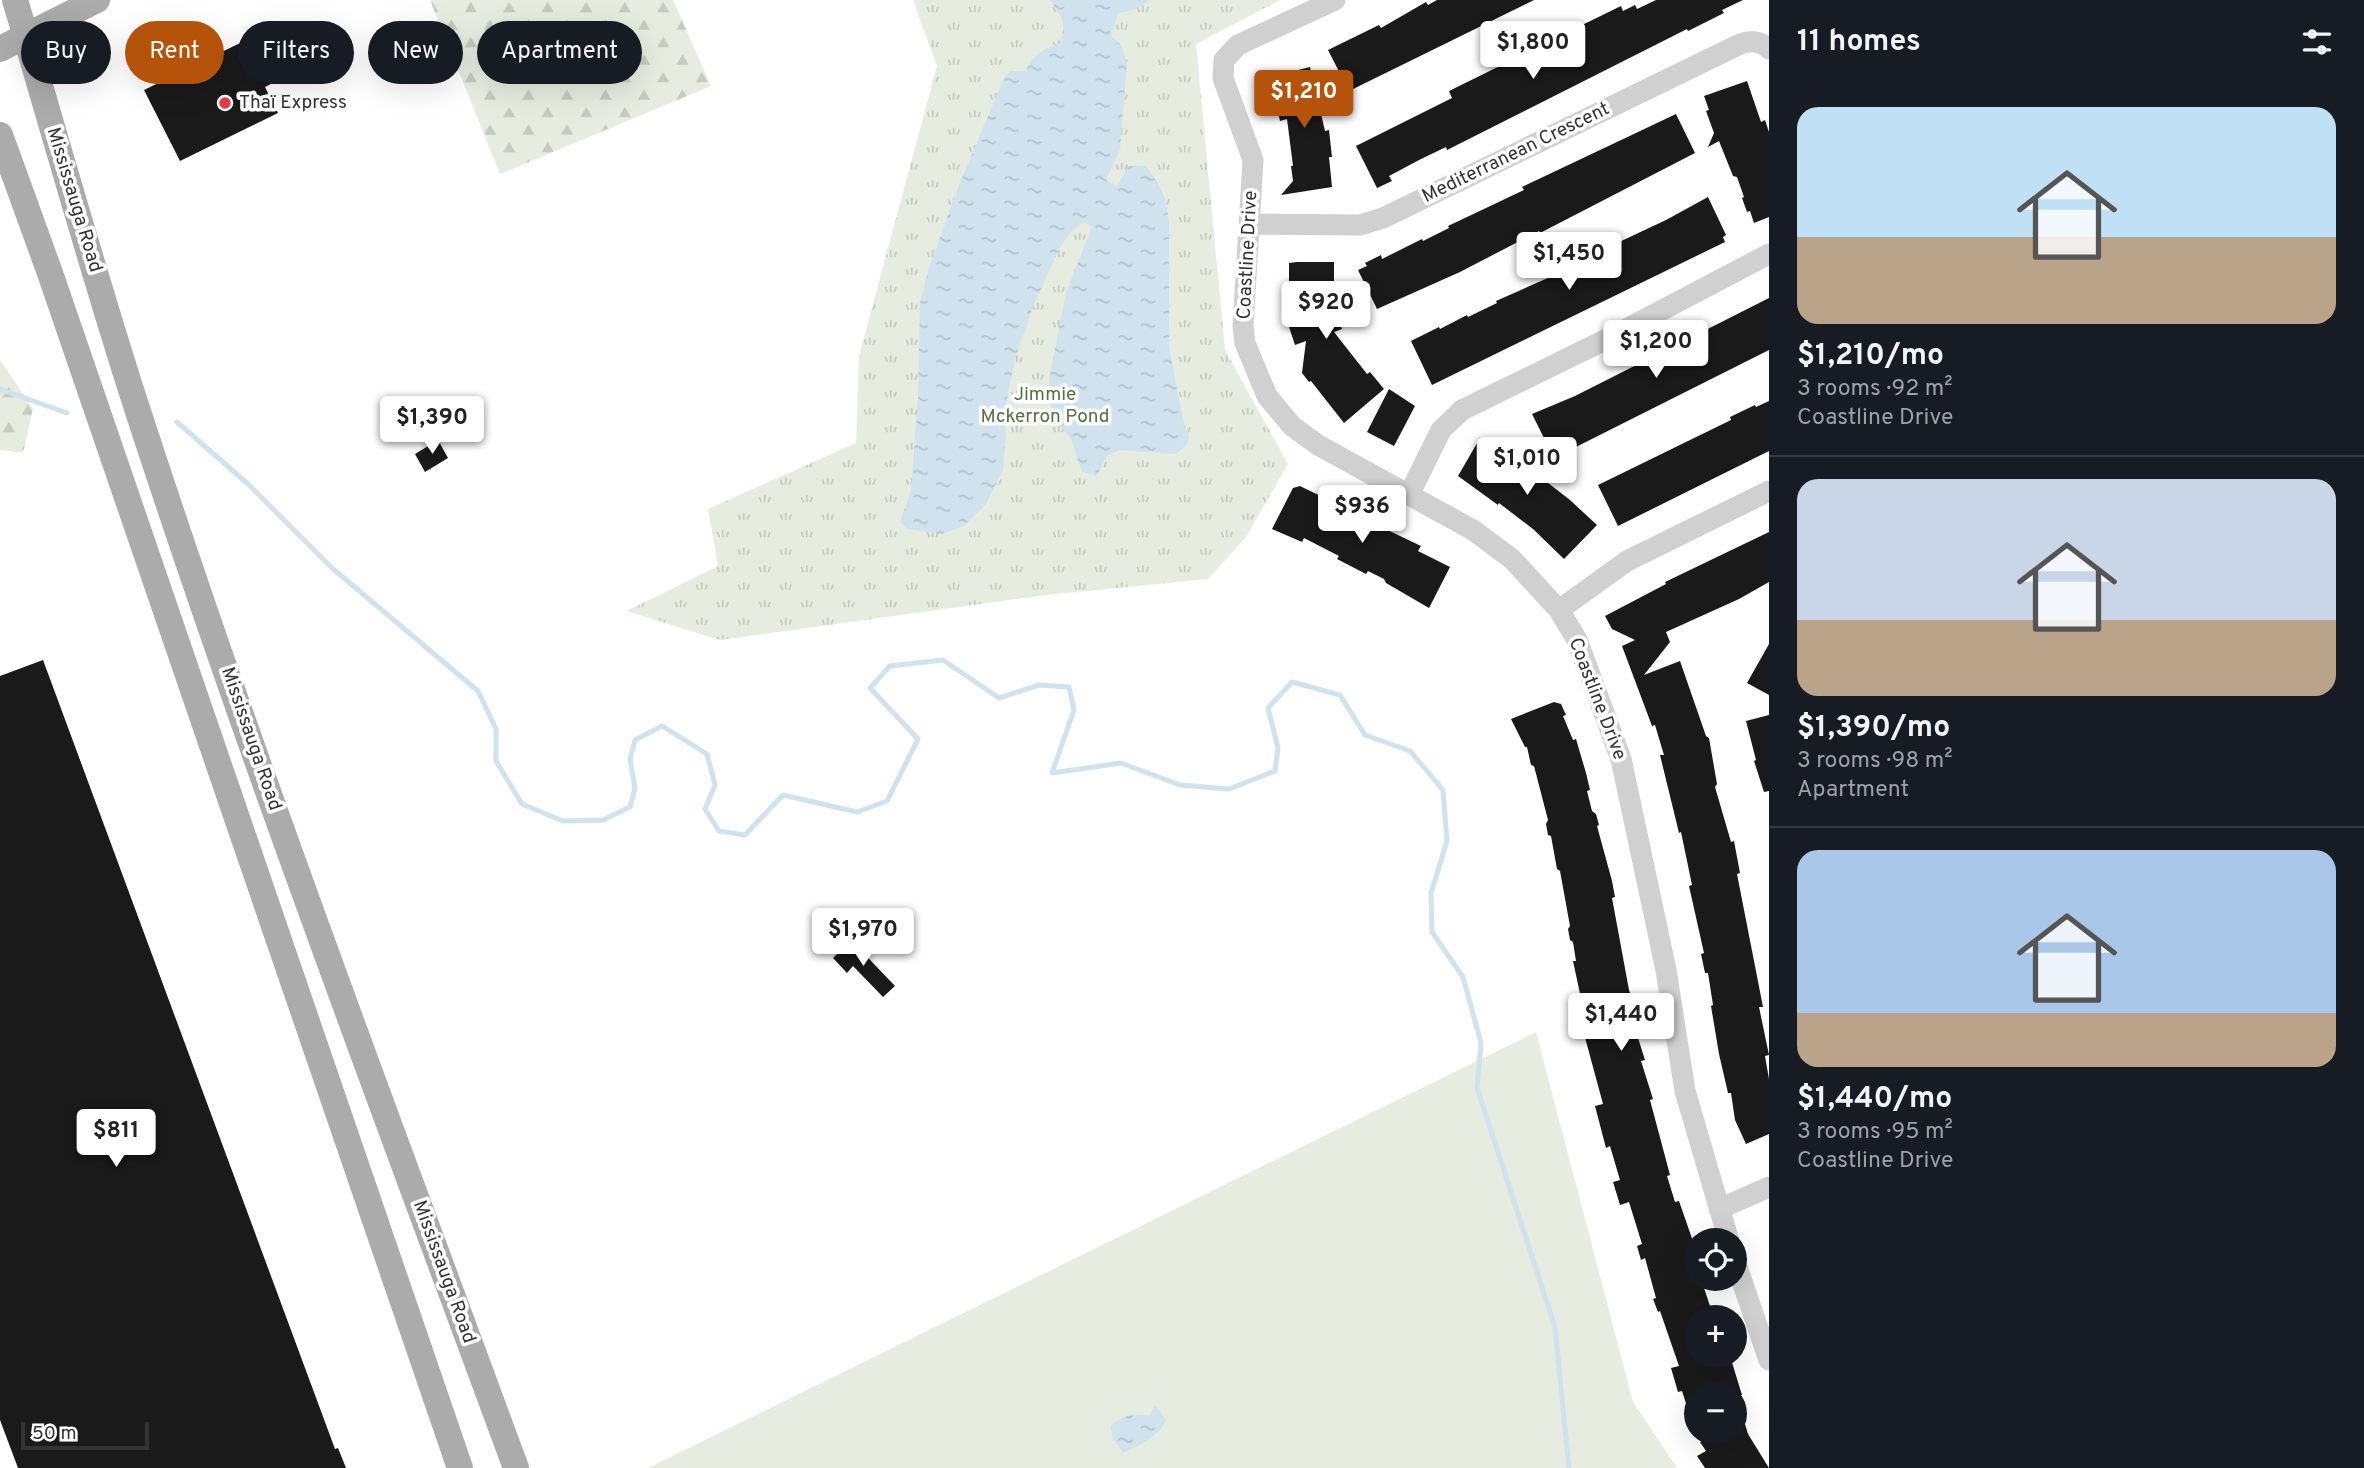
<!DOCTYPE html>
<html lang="en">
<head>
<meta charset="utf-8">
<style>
  body { margin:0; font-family:Overpass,sans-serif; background:#242831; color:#f1f3f6; height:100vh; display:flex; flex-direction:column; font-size:26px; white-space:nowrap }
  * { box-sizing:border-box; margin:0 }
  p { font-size:23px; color:#9ea1a6 }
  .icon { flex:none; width:38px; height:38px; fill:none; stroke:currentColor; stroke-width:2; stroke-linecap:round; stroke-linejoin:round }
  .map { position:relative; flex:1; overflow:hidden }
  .panel { display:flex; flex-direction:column; background:#171b24; width:595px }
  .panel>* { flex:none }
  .top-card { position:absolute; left:21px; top:21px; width:665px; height:63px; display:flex; gap:14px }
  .buttons { position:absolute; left:1684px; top:1228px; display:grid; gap:14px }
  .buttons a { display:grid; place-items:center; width:63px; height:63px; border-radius:50%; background:#171b24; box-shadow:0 7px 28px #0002; font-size:35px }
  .scale { position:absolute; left:21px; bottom:18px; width:128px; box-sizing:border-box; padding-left:7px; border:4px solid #333; border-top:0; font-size:19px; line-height:24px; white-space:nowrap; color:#333; -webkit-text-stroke:5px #fff; paint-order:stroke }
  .price { position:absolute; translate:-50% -60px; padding:0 16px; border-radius:7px; background:#fff; color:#222; font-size:23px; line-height:46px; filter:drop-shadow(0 2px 4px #0008) }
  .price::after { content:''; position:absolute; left:50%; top:42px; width:21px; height:16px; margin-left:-10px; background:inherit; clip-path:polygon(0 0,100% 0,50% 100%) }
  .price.active { background:#b45309; color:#fff }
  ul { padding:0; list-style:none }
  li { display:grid; align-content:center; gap:14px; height:371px; padding:0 28px }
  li+li { border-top:2px solid #363941 }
  li span { display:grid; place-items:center; height:217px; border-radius:21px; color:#555 }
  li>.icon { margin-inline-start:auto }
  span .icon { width:126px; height:126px; fill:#fffc; stroke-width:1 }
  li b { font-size:30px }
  h2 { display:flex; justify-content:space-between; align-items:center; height:84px; padding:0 28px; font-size:30px }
  .chip { padding:0 24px; border-radius:32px; background:#171b24; box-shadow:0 7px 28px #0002; font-size:24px; line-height:63px }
  .chip.active { background:#b45309; color:#fff }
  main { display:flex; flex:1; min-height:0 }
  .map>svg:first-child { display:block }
</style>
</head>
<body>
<main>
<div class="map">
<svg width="1769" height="1468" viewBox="0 0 1769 1468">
  <defs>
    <pattern id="forest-firs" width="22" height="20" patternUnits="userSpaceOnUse" patternTransform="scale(1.75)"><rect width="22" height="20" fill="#e6ecdf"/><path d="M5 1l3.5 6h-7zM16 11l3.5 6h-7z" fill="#c6cbc0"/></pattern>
    <pattern id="park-tufts" width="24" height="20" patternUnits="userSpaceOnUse" patternTransform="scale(1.75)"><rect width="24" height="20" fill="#e6ecdf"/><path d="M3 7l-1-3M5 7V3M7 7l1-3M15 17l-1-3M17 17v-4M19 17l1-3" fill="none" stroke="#c6cbc0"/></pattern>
    <pattern id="water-ripples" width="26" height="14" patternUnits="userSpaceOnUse" patternTransform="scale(1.75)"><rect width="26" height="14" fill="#cfe2ee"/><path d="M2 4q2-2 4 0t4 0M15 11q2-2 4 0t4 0" fill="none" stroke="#b2c2cd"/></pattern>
  </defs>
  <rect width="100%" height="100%" fill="#fff"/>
  <path fill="#e6ecdf" d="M1536 1032 1633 1402 1677 1468H648Z"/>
  <path fill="url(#forest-firs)" d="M430 0H673L711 86 500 174Z
    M0 360 33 409 23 453 0 450Z"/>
  <path fill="url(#park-tufts)" d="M913 0H1280L1196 44 1225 350 1288 464 1246 537 1208 579 1046 595 720 640 627 611 718 566 708 509 856 443 859 356 937 66Z"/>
  <path fill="url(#water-ripples)" d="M1050 0H1150L1134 10 1118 13 1111 36 1121 45 1127 62 1120 149 1106 180 1117 187 1128 166H1146L1158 183 1166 202 1169 223V348L1183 420 1189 437 1187 444 1176 454 1119 450 1106 457 1097 476 1082 472 1071 439 1058 423 1050 404 1049 380 1066 293 1092 227 1084 222 1071 232 1059 248 1033 307 1015 359 1004 414 1006 435 1003 469 986 504 965 525 942 534 907 529 900 522 911 490 918 398 920 303 929 268 959 185 1004 78 1011 71H1024C1034 56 1043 48 1060 43 1067 22 1062 17 1050 0Z
    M1155 1405 1166 1420C1160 1436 1138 1446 1123 1453L1112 1436 1111 1426C1122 1415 1134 1413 1149 1416Z"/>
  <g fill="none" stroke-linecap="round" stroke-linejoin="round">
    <path stroke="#cfe2ee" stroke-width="5" d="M0 389 67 413
      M177 422 248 484 332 568 478 691 496 729V761L522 804 563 821 603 820 630 807 635 788 630 759 635 740 662 726 707 754 715 785 705 809 719 831 745 835 783 795 857 812 887 801 918 739 870 688 890 666 943 660 999 698 1039 685 1069 687 1074 710 1052 773 1121 763 1180 785 1229 789 1275 771 1278 748 1268 708 1292 682 1340 695 1365 735 1410 751 1443 790 1447 841 1431 893 1432 932 1463 977 1481 1043 1477 1088 1555 1327 1569 1468"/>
  </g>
  <path fill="#1a1a1a" d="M1437 0H1534L1349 91 1328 50 1379 25 1381 28 1426 2 1428 5Z
    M1656 0H1743L1722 10 1724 13 1688 31 1687 29 1447 150 1446 147 1421 159 1389 176 1392 181 1377 188 1356 146 1452 98 1449 91 1514 59 1516 63 1529 57 1532 63 1561 49 1555 38 1578 27 1621 6 1623 11 1635 5 1637 9Z
    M269 29 291 74 265 87 278 113 180 161 144 90Z
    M1310 67 1325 131 1329 130 1332 157H1329L1332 187 1281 195 1293 181 1291 166H1293L1287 119 1280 121 1277 108 1281 107 1275 89 1259 80Z
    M1747 81 1761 122 1765 120 1769 132V217L1754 223 1750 211 1747 212 1742 198 1744 197 1737 177 1733 176 1719 141 1708 147 1714 133 1706 111 1709 110 1704 96Z
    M1676 114 1695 153 1540 233 1539 231 1460 272 1377 309 1358 270 1367 266 1365 263 1381 255 1382 259 1422 239 1423 241 1449 228 1448 226 1524 190 1522 187Z
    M1708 197 1726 235 1723 237 1725 242 1432 385 1411 341 1439 327 1440 329 1467 315 1468 317 1497 303 1496 301 1550 277 1549 275 1666 220Z
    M1297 262H1334V292H1329L1342 329 1334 332 1367 374 1370 372 1384 389 1344 423 1311 381 1309 382 1302 373 1306 341 1295 345 1285 315 1289 313V263Z
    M1769 298V350L1554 458 1532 414 1575 396Z
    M1389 389 1415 406 1394 446 1367 432Z
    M1769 401V451L1618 526 1598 485 1731 420 1730 417 1755 405 1756 407Z
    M1480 438 1492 446 1493 443 1516 458 1570 500 1597 525 1564 559 1533 529 1499 503 1498 505 1458 476Z
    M438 440 448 458 425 472 415 454Z
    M1300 486 1343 507 1341 510 1376 528 1377 525 1421 546 1418 551 1450 567 1429 608 1386 583 1384 579 1368 571 1366 574 1337 559 1339 556 1304 538 1302 542 1272 529 1293 488Z
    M1769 532V582L1739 599 1666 632 1670 642 1644 675 1680 661 1706 736 1709 738 1717 784 1715 787 1731 842 1734 841 1740 873 1737 874 1763 1007H1759L1769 1055 1765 1056 1769 1079V1134L1746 1144 1735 1120 1731 1093H1728L1719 1054 1711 1006 1713 1005 1708 973H1705L1701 954 1704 953 1689 886 1692 885 1681 832 1679 833 1660 755H1664L1655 725 1652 726 1622 646 1635 640 1612 629 1605 616 1666 584 1665 582Z
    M1769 644V695L1747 683Z
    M43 660 335 1449 338 1448 346 1468H18L0 1420V676Z
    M1554 702 1561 704 1566 715 1563 716 1573 740 1576 739 1586 773 1590 790 1587 791 1592 811 1596 814 1599 825 1597 826 1612 881 1615 897 1612 898 1617 925 1629 990 1639 1020 1633 1022 1645 1060 1641 1061 1653 1099 1650 1100 1670 1175 1667 1176 1675 1202 1679 1201 1696 1250V1279H1701L1714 1318H1696V1356H1730L1742 1395H1696V1425H1693L1682 1391 1678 1392 1671 1368 1679 1366 1660 1311 1658 1312 1653 1299 1656 1298 1645 1258 1641 1260 1637 1246 1642 1244 1629 1202 1620 1205 1613 1182 1620 1180 1610 1146 1606 1148 1595 1106 1603 1104 1580 1019 1585 1017 1573 961H1576L1573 942 1570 940 1568 929 1570 926 1560 871 1557 869 1551 836 1548 835 1546 824 1548 820 1534 766 1531 765 1527 747H1525L1511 719Z
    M1769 715V791L1764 792 1754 761 1756 760 1746 721Z
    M851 940 895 986 883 997 853 966 847 973 833 958Z
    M1738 1401 1748 1434 1769 1468H1705L1697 1456 1706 1451 1700 1442 1715 1433H1734V1402Z"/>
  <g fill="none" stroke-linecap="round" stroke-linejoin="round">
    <path stroke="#d0d0d0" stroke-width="21" d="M1335 0 1238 45 1224 60 1223 78 1253 160 1243 326 1245 343 1267 396 1292 426 1318 445 1473 530 1512 559 1559 610 1577 640 1621 759 1666 970 1685 1091 1729 1241
      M1251 224 1360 225 1383 218 1738 45C1749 40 1760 40 1769 49
      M1409 495 1441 430 1462 410 1609 338 1769 254
      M1559 610 1627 561 1769 491
      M1719 1209 1769 1187
      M1734 1258 1769 1360"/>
    <path stroke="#ababab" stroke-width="26" d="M15 0C54 132 91 265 133 396 250 757 385 1112 516 1468
      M0 49 97 0
      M0 135 50 273 460 1468"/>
  </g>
  <circle fill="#e63946" stroke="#fff" stroke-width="2.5" cx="225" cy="103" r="7"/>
  <g text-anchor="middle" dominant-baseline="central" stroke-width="7" stroke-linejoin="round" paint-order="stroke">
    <g font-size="19" fill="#333" stroke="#fff" text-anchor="start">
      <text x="239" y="103">Thaï Express</text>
    </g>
    <g font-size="19" fill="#333" stroke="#fff">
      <text transform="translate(1516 153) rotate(-26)">Mediterranean Crescent</text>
      <text transform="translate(74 200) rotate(73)">Mississauga Road</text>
      <text transform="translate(1248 255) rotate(-87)">Coastline Drive</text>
      <text transform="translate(1597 699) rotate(69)">Coastline Drive</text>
      <text transform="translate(251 739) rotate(71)">Mississauga Road</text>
      <text transform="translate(444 1272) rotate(70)">Mississauga Road</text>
    </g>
    <g font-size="19" fill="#56703f" stroke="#fff">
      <text x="1045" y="395">Jimmie<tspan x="1045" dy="22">Mckerron Pond</tspan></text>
    </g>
  </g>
</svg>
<div class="buttons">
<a><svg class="icon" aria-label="locate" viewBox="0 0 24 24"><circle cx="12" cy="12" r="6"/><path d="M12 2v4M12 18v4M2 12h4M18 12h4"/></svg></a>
<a>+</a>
<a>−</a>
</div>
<div class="scale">50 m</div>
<b class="price" style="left:1533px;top:81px">$1,800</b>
<b class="price active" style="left:1304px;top:130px">$1,210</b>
<b class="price" style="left:1569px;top:292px">$1,450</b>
<b class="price" style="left:1326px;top:341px">$920</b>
<b class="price" style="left:1656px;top:380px">$1,200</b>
<b class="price" style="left:432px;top:456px">$1,390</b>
<b class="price" style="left:1527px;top:497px">$1,010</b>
<b class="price" style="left:1362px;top:545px">$936</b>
<b class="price" style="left:863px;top:968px">$1,970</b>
<b class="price" style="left:1621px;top:1053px">$1,440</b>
<b class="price" style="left:116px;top:1169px">$811</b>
<div class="top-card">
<a class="chip">Buy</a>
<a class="chip active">Rent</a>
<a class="chip">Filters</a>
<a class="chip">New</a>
<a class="chip">Apartment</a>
</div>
</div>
<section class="panel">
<h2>11 homes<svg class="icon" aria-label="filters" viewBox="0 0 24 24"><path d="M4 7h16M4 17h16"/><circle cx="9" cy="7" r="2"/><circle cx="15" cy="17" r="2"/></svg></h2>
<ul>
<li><span style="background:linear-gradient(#bfe0f5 60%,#b9a48a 0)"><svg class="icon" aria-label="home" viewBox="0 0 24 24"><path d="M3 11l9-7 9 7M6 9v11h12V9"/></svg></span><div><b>$1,210/mo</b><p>3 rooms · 92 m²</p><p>Coastline Drive</p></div></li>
<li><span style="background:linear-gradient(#c9d6e8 65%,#b9a48a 0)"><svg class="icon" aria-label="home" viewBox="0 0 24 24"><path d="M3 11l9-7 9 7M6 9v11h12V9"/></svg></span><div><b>$1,390/mo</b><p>3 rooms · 98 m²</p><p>Apartment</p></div></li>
<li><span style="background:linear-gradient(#a9c7e8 75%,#b9a48a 0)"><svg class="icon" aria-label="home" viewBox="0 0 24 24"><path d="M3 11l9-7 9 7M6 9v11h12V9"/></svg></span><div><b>$1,440/mo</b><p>3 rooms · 95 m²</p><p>Coastline Drive</p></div></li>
</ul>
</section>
</main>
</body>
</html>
